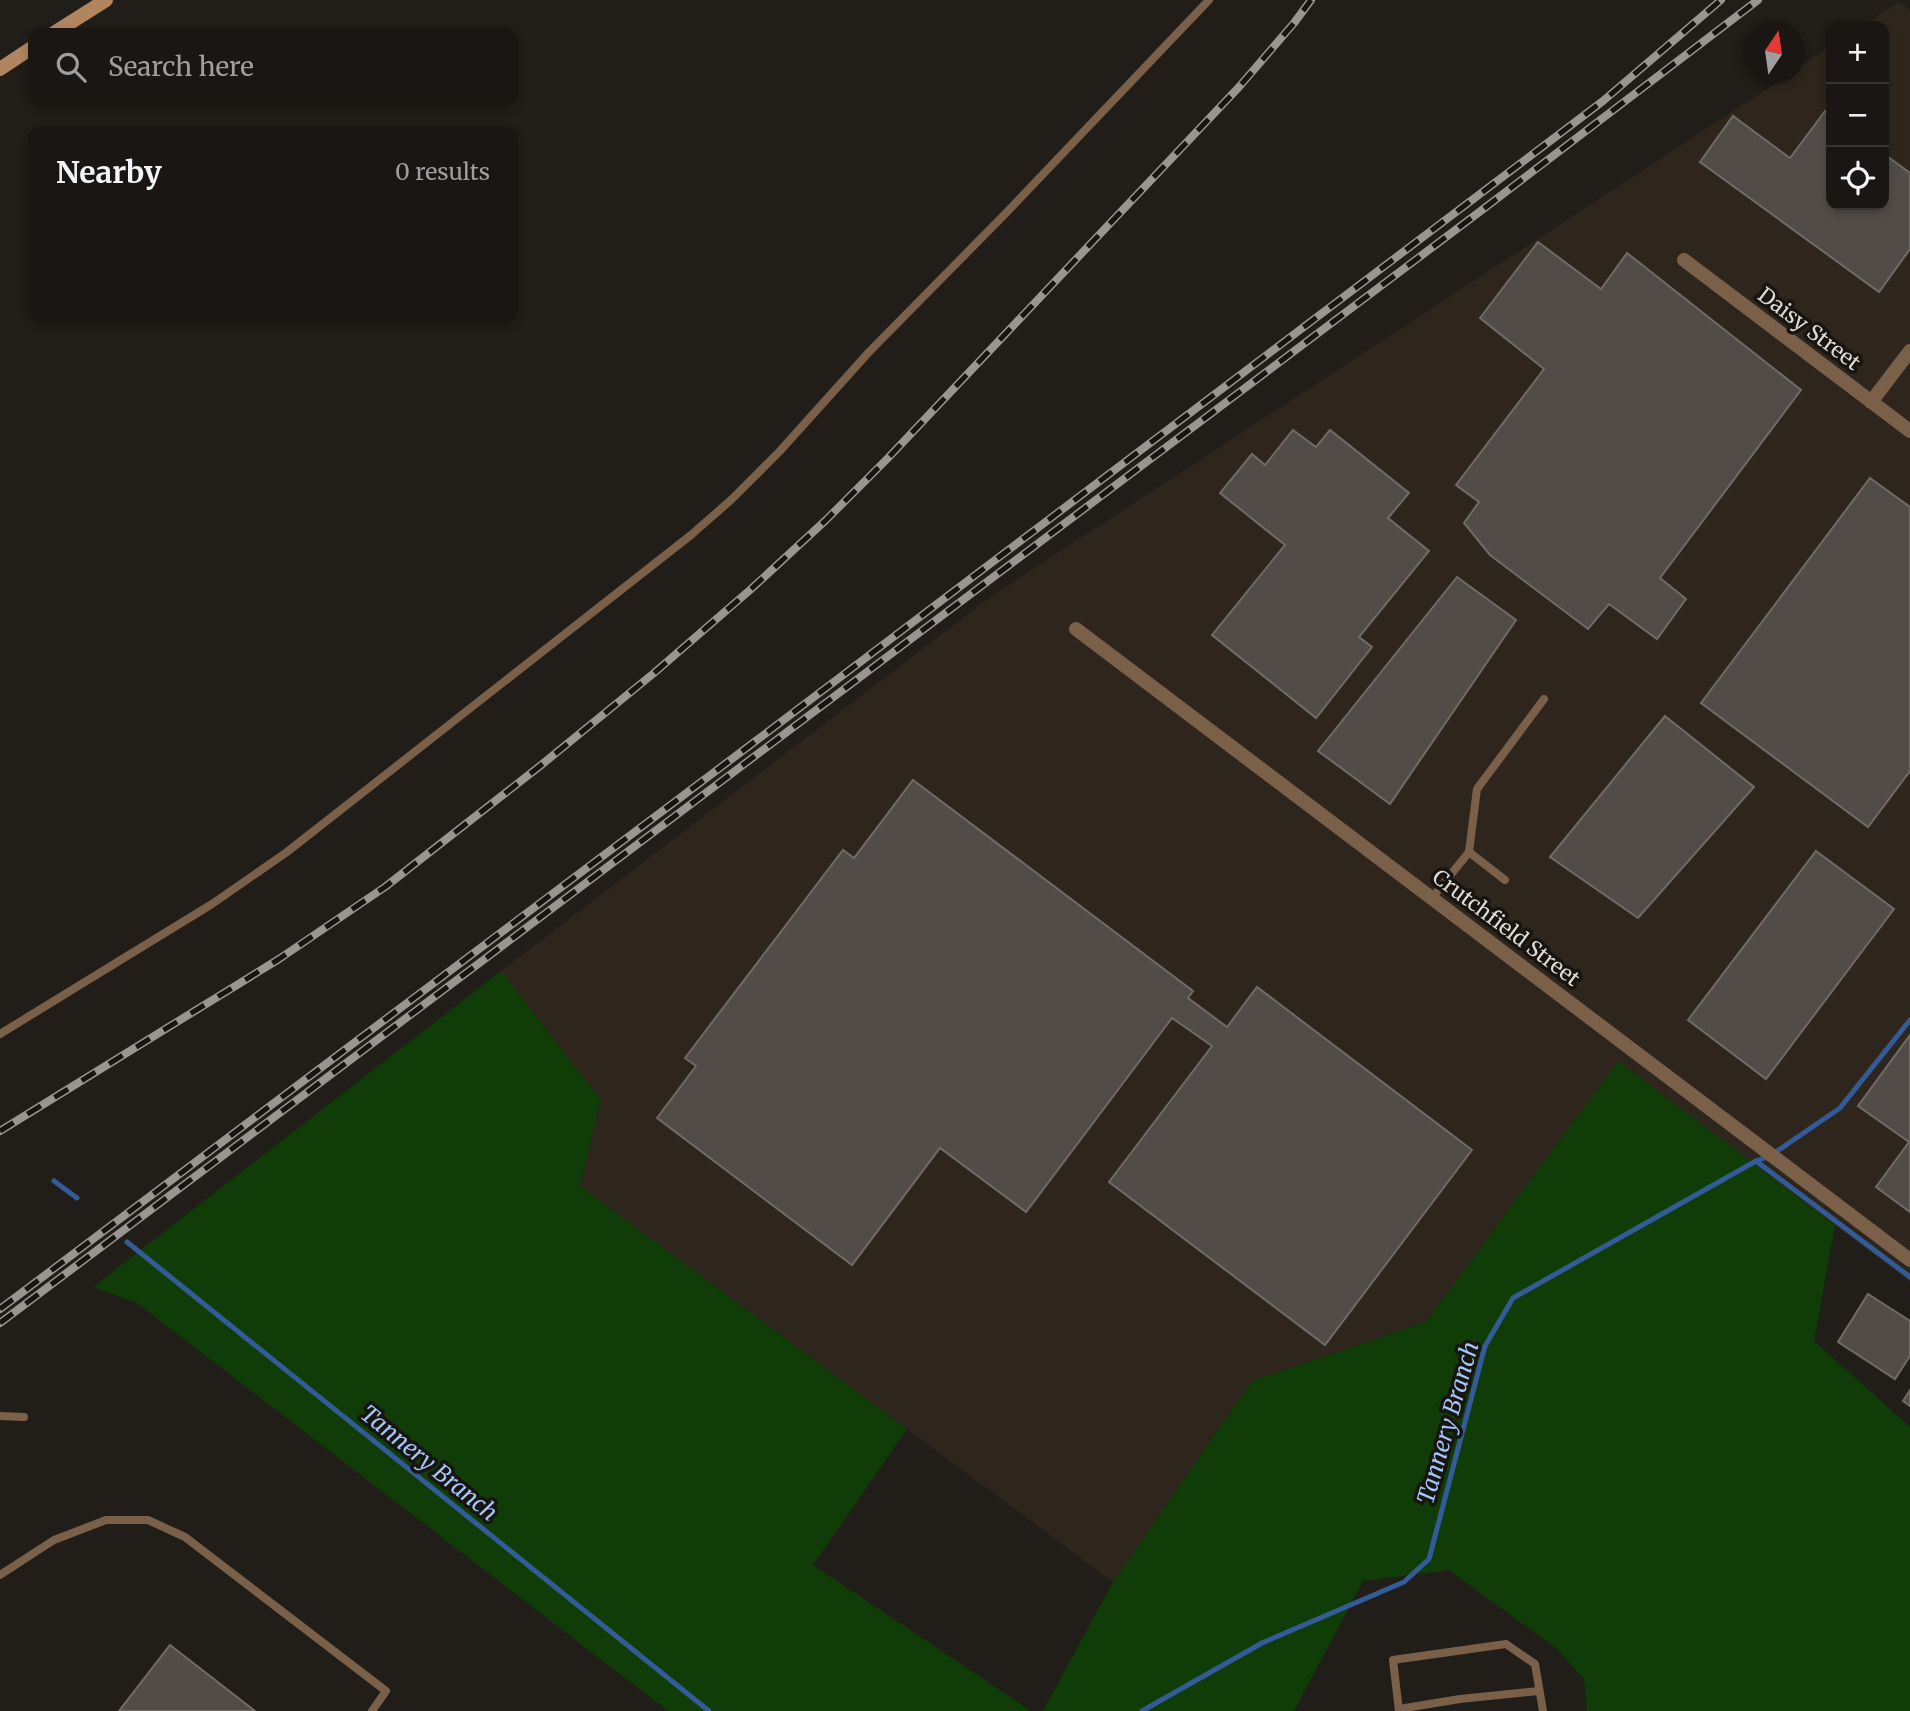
<!DOCTYPE html>
<html lang="en">
<head>
<meta charset="utf-8">
<style>
  body { margin:0; font-family:Merriweather,serif; background:#262321; color:#f1f3f6 }
  .controls { position:absolute; right:21px; top:21px; display:grid; overflow:hidden; border-radius:14px; box-shadow:0 4px 10px #0003 }
  .controls button { width:63px; height:63px; display:grid; place-items:center; padding:0; border:0; border-bottom:2px solid #373533; background:#191613; color:#f1f3f6; font:35px sans-serif }
  .compass { position:absolute; left:1742px; top:21px; width:63px; height:63px; border-radius:50%; background:#191613; box-shadow:0 4px 10px #0003; rotate:13deg }
  .list { margin:0; padding:0; list-style:none }
  h2 { display:flex; justify-content:space-between; align-items:center; height:91px; margin:0; padding:0 28px; font-size:30px }
  h2 small { font-size:23px; font-weight:400; color:#9f9fa0 }
  .icon { flex:none; width:38px; height:38px; fill:none; stroke:currentColor; stroke-width:2; stroke-linecap:round; stroke-linejoin:round }
  .map { position:relative; flex:none; width:1910px; height:1711px; overflow:hidden }
  .search { position:absolute; background:#191613; box-shadow:0 4px 10px #0003; left:28px; top:28px; width:490px; height:77px; display:flex; align-items:center; gap:18px; box-sizing:border-box; padding:0 24px; border-radius:14px; color:#9f9fa0; font-size:26px }
  .panel { position:absolute; background:#191613; box-shadow:0 4px 10px #0003; left:28px; top:126px; width:490px; height:196px; border-radius:14px }
  .map>svg:first-child { display:block }
  .built { fill:#2e261d }
  .green { fill:#103d07 }
  .lines { fill:none; stroke-linecap:round; stroke-linejoin:round }
  .stream { stroke:#335b99; stroke-width:5 }
  .building { fill:#514c48; stroke:#706b67; stroke-width:2 }
  .lane { stroke:#7b6049; stroke-width:8 }
  .street { stroke:#7b6049; stroke-width:14 }
  .secondary { stroke:#b0855f; stroke-width:14 }
  .rail-casing { stroke:#989592; stroke-width:8 }
  .rail { stroke:#181410; stroke-width:5; stroke-dasharray:16; stroke-linecap:butt }
  .labels { text-anchor:middle; stroke-width:7; stroke-linejoin:round; paint-order:stroke }
  .street-label { font-size:21px; fill:#dddad8; stroke:#181410 }
  .water-label { font-size:23px; font-style:italic; fill:#a2c5fa; stroke:#181410 }
</style>
</head>
<body>
<div class="map">
<svg width="1910" height="1711" viewBox="0 0 1910 1711">
  <rect width="100%" height="100%" fill="#211e19"/>
  <path class="built" d="M1899,2l11,8v1272l-292,-220 -192,260 -174,59 -139,201 -533,-396 21,-86 -100,-129 488,-373 801,-524h4l1,-4 36,-24v159h53v-179h-22z"/>
  <g class="green">
    <path d="M501,971l100,129 -21,86 327,243 -94,136 218,146h-363l-531,-408 -44,-16z"/>
    <path d="M1618,1061l217,164 -21,116 96,86v284h-323l-3,-32 -28,-31 -107,-78 -86,11 -69,130h-251l70,-129 139,-201 174,-59z"/>
  </g>
  <g class="lines">
    <g class="stream">
      <path d="M1756,1161l154,116"/>
      <path d="M54,1181l23,17"/>
      <path d="M127,1242l582,469"/>
      <path d="M1142,1711l120,-68 142,-61 25,-23 56,-213 28,-48 243,-137 14,-5 70,-48 70,-88"/>
    </g>
  </g>
  <g class="building">
    <path d="M1825,111l6,4v90h53v-51l26,19v76l-31,43 -179,-130 33,-46 57,42z"/>
    <path d="M1538,242l63,47 26,-36 174,137 -141,188 26,21 -29,40 -48,-35 -21,25 -98,-74 -26,-32 15,-21 -23,-17 88,-116 -64,-51z"/>
    <path d="M1293,430l23,17 14,-17 79,63 -21,25 41,33 -70,86 13,10 -56,71 -104,-83 73,-90 -65,-52 32,-39 13,11z"/>
    <path d="M1870,478l40,29v264l-42,56 -167,-124z"/>
    <path d="M1457,577l59,43 -126,184 -72,-53z"/>
    <path d="M1665,716l89,71 -116,131 -88,-61z"/>
    <path d="M913,780l280,211 -5,7 39,29 30,-40 215,163 -147,195 -216,-163 103,-136 -40,-28 -146,194 -86,-64 -88,117 -195,-147 39,-52 -11,-8 158,-208 11,8z"/>
    <path d="M1816,851l78,58 -128,170 -78,-59z"/>
    <path d="M1910,1035v177l-34,-25 33,-45 -51,-36z"/>
    <path d="M1868,1294l42,27v35l-15,23 -57,-37z"/>
    <path d="M1910,1390v16l-7,-5z"/>
    <path d="M170,1645l85,66h-136z"/>
  </g>
  <g class="lines">
    <g class="lane">
      <path d="M1469,852l8,-63 67,-90"/>
      <path d="M1432,898l37,-46 36,28"/>
      <path d="M0,1034l212,-130 75,-52 404,-317 41,-36 47,-47 90,-100 138,-140 202,-212"/>
      <path d="M0,1416l24,1"/>
      <path d="M0,1575l54,-35 52,-20h42l37,17 201,154 -14,20"/>
      <path d="M1399,1709l61,-10 79,-8"/>
      <path d="M1399,1711l-6,-51 113,-16 29,20 8,47"/>
    </g>
    <g class="street">
      <path d="M1684,260l226,171"/>
      <path d="M1871,402l39,-51"/>
      <path d="M1076,629l834,631"/>
    </g>
    <g class="secondary">
      <path d="M54,33l52,-33"/>
      <path d="M0,69l33,-22"/>
    </g>
    <defs>
      <g id="rail">
        <path d="M0,1131l279,-172 106,-72 155,-121 114,-93 96,-83 76,-70 62,-62 351,-371 55,-64 17,-23"/>
        <path d="M0,1309l749,-563 854,-645 118,-101"/>
        <path d="M0,1323l1478,-1110 280,-213"/>
      </g>
    </defs>
    <use href="#rail" class="rail-casing"/>
    <use href="#rail" class="rail"/>
  </g>
  <g class="labels">
    <g class="street-label">
      <text transform="translate(1809 329) rotate(37)" y="7">Daisy Street</text>
      <text transform="translate(1506 928) rotate(37)" y="7">Crutchfield Street</text>
    </g>
    <g class="water-label">
      <text transform="translate(1448 1423) rotate(-74)" y="8">Tannery Branch</text>
      <text transform="translate(429 1463) rotate(39)" y="8">Tannery Branch</text>
    </g>
  </g>
</svg>
<div class="controls">
<button>+</button>
<button>−</button>
<button><svg class="icon" aria-label="locate" viewBox="0 0 24 24"><circle cx="12" cy="12" r="6"/><path d="M12 2v4M12 18v4M2 12h4M18 12h4"/></svg></button>
</div>
<svg class="compass" viewBox="-18 -18 36 36"><path d="M0-13l5 13h-10z" fill="#e53935"/><path d="M0 13l5-13h-10z" fill="#9f9fa0"/></svg>
<div class="search"><svg class="icon" aria-label="search" viewBox="0 0 24 24"><circle cx="10" cy="10" r="6"/><path d="M15 15l6 6"/></svg>Search here</div>
<section class="panel">
<h2>Nearby<small>0 results</small></h2>
<ul class="list">
</ul>
</section>
</div>
</body>
</html>
